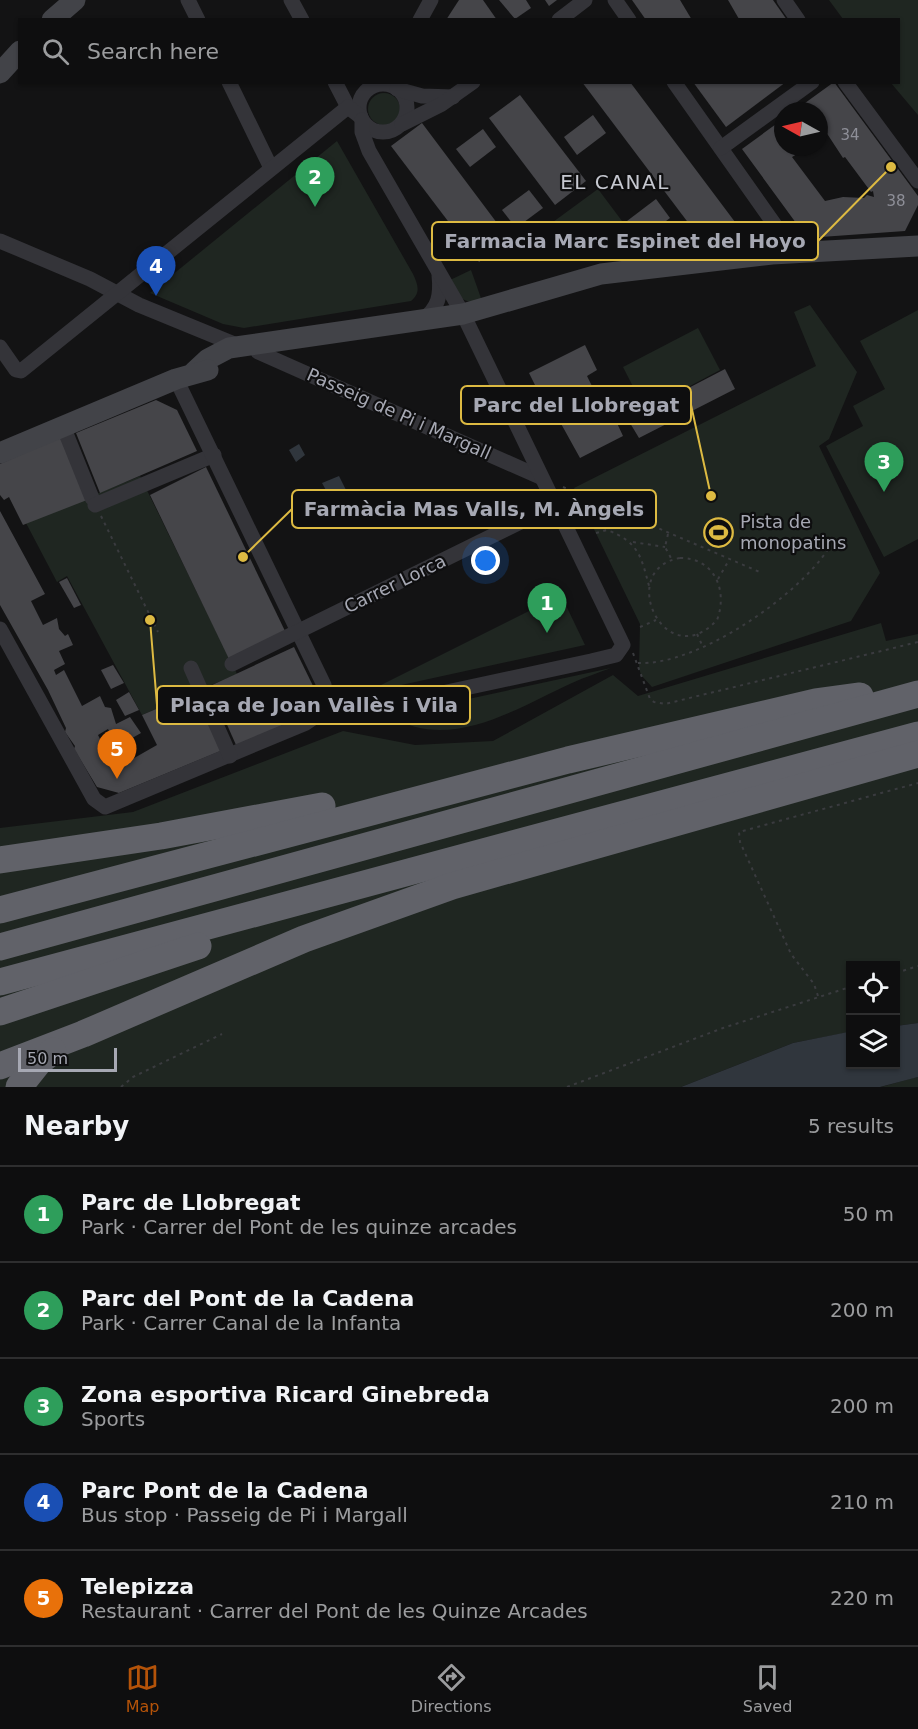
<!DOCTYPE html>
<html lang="en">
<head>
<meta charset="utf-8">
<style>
  body { margin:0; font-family:"DejaVu Sans",sans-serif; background:#1c1c1d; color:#f1f3f6 }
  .controls { position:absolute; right:18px; bottom:18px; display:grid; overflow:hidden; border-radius:0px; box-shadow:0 2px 4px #0004 }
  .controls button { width:54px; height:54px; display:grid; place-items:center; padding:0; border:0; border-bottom:2px solid #2e2e2f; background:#0e0e0f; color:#f1f3f6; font:30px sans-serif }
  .compass { position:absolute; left:774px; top:102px; width:54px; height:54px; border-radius:50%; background:#0e0e0f; box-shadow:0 2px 4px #0004; rotate:278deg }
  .scale { position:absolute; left:18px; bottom:15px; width:99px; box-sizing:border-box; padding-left:6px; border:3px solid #a6a8b3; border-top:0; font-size:16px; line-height:21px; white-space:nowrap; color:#a6a8b3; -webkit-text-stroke:4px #0e0e0f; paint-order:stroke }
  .you { position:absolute; left:486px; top:561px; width:21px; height:21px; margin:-15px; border:4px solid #fff; border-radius:50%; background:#1a73e8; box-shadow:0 0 0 9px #1a73e833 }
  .badge { display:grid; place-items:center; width:39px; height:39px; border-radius:50%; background:#b45309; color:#fff; font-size:20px; font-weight:700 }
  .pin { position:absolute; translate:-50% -50px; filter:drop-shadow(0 2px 3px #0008) }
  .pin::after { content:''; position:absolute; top:32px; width:21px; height:18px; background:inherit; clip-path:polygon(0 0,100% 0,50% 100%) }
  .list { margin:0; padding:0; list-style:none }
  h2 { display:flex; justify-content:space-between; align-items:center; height:78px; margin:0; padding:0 24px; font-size:26px }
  h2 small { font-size:20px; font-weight:400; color:#9b9c9e }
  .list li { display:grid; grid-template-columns:39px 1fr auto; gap:18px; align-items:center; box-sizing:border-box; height:96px; padding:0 24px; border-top:2px solid #2e2e2f }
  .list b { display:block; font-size:22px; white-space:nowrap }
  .list p { margin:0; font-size:20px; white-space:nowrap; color:#9b9c9e }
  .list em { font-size:20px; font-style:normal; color:#9b9c9e }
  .icon { flex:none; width:33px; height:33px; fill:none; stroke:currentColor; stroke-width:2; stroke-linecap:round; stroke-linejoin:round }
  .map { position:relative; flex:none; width:918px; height:1087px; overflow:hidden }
  .search { position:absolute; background:#0e0e0f; box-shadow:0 2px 4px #0004; left:18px; right:18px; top:18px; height:66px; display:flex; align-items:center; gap:15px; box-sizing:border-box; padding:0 21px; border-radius:0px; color:#9b9c9e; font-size:22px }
  .sheet { height:558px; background:#0e0e0f }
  nav { display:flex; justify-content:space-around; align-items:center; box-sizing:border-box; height:84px; border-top:2px solid #2e2e2f; background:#0e0e0f; font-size:16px; color:#9b9c9e }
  nav a { display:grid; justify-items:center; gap:3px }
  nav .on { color:#b45309 }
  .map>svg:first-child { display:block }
  .green { fill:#1f2621 }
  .water { fill:#30363d }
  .building { fill:#454549; fill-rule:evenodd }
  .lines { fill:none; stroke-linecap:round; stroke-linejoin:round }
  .path { stroke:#3a3b3f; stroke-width:2; stroke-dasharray:3 4.5; stroke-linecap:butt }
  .street { stroke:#343439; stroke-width:15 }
  .secondary { stroke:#424348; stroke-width:21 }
  .highway { stroke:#616269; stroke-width:27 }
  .labels { text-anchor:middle; stroke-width:4.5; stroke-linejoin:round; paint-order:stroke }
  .number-label { font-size:15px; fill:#8e8f98 }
  .street-label { font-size:18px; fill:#a6a8b3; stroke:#0e0e0f }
  .poi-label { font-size:18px; fill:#a6a8b3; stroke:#0e0e0f; text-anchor:start }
  .neighbourhood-label { font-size:20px; letter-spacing:1.5px; fill:#c6c8d0; stroke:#0e0e0f }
  .leader { fill:none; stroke:#ddba42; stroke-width:2 }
  .callout-dot { fill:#ddba42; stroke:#0e0e0f; stroke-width:2 }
  .callout { fill:#0e0e0f; stroke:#ddba42; stroke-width:2 }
  .callout-label { font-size:20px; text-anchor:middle; font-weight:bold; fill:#a6a8b3 }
</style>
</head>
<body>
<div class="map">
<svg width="918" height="1087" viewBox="0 0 918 1087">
  <rect width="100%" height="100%" fill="#131314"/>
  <g class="green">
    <path d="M829,0h89v115l-27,-32 7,-1v-62l-55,-1z"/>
    <circle cx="384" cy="109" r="16"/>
    <path d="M337,141l76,133c5,11 8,19 -2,27l-167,27 -21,-4 -73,-31z"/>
    <path d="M598,189l24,32 -44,33 -25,-32z"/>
    <path d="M471,270l11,31c-19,4 -24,-5 -34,-20z"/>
    <path d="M810,305l47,67 -28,67 -10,7 61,127 -29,48 -199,66 -11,-12 -2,-7 1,-44 -66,-136 242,-122 -22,-54z"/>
    <path d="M918,310v229l-34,18 -58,-111 37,-20 -10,-20 32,-17 -25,-48z"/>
    <path d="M698,328l22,42 -75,40 -22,-43z"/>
    <path d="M140,476l97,198 -95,41 -75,-139 -10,6 -31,-59z"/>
    <path d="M561,595l24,50 -202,44 -2,-4z"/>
    <path d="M881,623l5,18 32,-7v389l-22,3v-60h-46v66l-57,11 -112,44h-681v-259l133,-16 210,-81 72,14 78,-4 120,-66 25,21z"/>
    <path d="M611,668c-13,5 -26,9 -39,15 -55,25 -122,70 -182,33z"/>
    <path d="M918,1077v10h-37l32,-9z"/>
  </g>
  <g class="water">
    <path d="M299,444l6,11 -9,7 -7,-12z"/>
    <path d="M339,476l14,28 -16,6 -15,-27z"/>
    <path d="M918,1023v54l-38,10h-199l112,-44 55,-11 2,32h46v-38z"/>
  </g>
  <g class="building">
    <path d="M459,0h24l14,20h-51z"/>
    <path d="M499,0h27l5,8 -16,11z"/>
    <path d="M545,0h12l-8,6z"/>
    <path d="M632,0h48l12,20h-46z"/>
    <path d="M728,0h45l14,20 -48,-1z"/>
    <path d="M582,82h48l108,144 -30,23z"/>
    <path d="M693,82h93l-60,45z"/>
    <path d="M834,82l84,114v9l-13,26 -98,7 -65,-89 41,-30v28h26l-17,10 33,44 18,-4 21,1 3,-3 7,2 -1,-6 -2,1 -26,-35 -2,1 -17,-26 -7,6v-27h-25z"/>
    <path d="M520,95l66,86 -31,24 -66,-87z"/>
    <path d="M593,115l13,18 -29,22 -13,-18z"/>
    <path d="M422,123l87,116 -30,23 -88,-116z"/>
    <path d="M483,129l13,18 -26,20 -14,-18z"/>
    <path d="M529,190l14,18 -27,20 -14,-18z"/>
    <path d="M656,199l14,19 -29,22 -14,-19z"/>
    <path d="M585,345l12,25 -10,6 5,10 9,3 22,47 -43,22 -26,-47 3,-7 14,-7 -7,-12 -23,12 -12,-24z"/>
    <path d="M725,369l10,20 -96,49 -9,-15 47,-24 -2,-4z"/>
    <path d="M156,400l21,10 20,41 -97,42 -24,-60z"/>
    <path d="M61,437l26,63 -64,25 -14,-28 -5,3 -4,-5v-31z"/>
    <path d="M206,467l79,164 -56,28 -79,-164z"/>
    <path d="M0,511l45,83 -14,7 12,24 14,-7 2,11 6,7 3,-2 5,11 -14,6 6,13 -11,6 2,5 8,-5 18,36 18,-10 5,11 6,1 5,16 14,-7 11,16 -21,12 9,16 28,-16 -15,-30 54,-23 27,58 -104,43 -22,-6 -23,-38 1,-3 -10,-14 1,-4 -18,-38 -48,-85zM108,729l3,6 -11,4 -2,-4zM114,742l3,5 -10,5 -3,-5z"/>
    <path d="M67,578l14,27 -7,3 -15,-26z"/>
    <path d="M294,647l22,45 -7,23 -73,30 -26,-59z"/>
    <path d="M113,665l11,18 -13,6 -10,-19z"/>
    <path d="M129,692l10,18 -14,6 -9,-16z"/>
  </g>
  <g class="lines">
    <g class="path">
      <path d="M563,487l199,86"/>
      <path d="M101,516l57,116"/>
      <path d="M596,533l11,-3c31,12 34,25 42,56"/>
      <path d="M668,534l-3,13 7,13"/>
      <path d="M633,542l32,5"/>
      <path d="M680,558c35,0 48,33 37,62 -52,56 -102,-51 -37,-62z"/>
      <path d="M718,579l11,-19"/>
      <path d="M640,627l16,-7"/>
      <path d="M697,634l6,13"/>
      <path d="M633,653l17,46 4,3 11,2 253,-62"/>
      <path d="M638,663c59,3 159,-66 191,-115"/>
      <path d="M896,973l22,-7"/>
      <path d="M818,996l-4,-12 -23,-30 -51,-112 -1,-10 179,-49"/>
      <path d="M121,1087l12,-10 89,-43"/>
      <path d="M567,1087l156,-59 127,-41"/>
    </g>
    <g class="street">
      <path d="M188,0l10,20"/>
      <path d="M291,0l11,20"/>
      <path d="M615,0l14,20"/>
      <path d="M784,0l14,20"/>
      <path d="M420,20l11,-20"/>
      <path d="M559,20l26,-20"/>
      <path d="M229,82l42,86"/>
      <path d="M335,82l13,25"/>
      <path d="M674,82l120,170"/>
      <path d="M845,82l73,99"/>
      <circle cx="383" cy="108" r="24"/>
      <path d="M397,89l25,7 31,1"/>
      <path d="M402,124l40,-20 31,-22"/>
      <path d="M721,148l91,-66"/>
      <path d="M0,241l90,38 49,26 100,41"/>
      <path d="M422,320c17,-12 19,-25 17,-45"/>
      <path d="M0,347l16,23 5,1 327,-264 13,10"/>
      <path d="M258,352l282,125"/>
      <path d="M63,426l29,72"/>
      <path d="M95,505l119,-50"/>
      <path d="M0,629l94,170 11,8 201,-84c14,-9 23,-22 18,-38l-148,-306"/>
      <path d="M232,664l323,-159"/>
      <path d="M191,668l39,88"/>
      <path d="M326,698l24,10 18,1 223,-48 25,-6 7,-10 -160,-331 -94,-163 -7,-19v-12"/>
    </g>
    <g class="secondary">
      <path d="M52,20l23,-20"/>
      <path d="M0,73l20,-22"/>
      <path d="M194,372l14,-13 21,-11 234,-34 138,-40 171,-20 146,-8"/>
      <path d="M0,453l176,-74 32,-9"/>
    </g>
    <g class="highway">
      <path d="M0,860l161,-24 161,-30"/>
      <path d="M0,910l568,-150 248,-58 44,-6"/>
      <path d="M0,947l918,-253"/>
      <path d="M0,982l918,-247"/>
      <path d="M0,1012l198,-66"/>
      <path d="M0,1066l83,-32 221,-95 148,-53 466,-132"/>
      <path d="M19,1087l19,-24 15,-12"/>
    </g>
  </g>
  <defs>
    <symbol id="stadium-ring" viewBox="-11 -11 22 22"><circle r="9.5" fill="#0e0e0f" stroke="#ddba42" stroke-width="1.5"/><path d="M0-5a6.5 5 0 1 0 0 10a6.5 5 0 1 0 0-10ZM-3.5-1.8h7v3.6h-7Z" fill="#ddba42"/></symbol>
  </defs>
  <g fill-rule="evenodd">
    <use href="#stadium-ring" x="702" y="516" width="33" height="33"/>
  </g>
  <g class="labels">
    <g class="number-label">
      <text x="850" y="140">34</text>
      <text x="896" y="206">38</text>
    </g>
    <g class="street-label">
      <text transform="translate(399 414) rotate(24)" y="6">Passeig de Pi i Margall</text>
      <text transform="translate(395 584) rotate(-26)" y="6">Carrer Lorca</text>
    </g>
    <g class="poi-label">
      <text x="740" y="528">Pista de<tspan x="740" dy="21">monopatins</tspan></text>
    </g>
    <g class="neighbourhood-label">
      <text x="615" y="189">EL CANAL</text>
    </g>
  </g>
  <path class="leader" d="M891 167L818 241M711 496L691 405M243 557L292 509M150 620L157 705"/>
  <g class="callout-dot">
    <circle cx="891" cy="167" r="6"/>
    <circle cx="711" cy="496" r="6"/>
    <circle cx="243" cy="557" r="6"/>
    <circle cx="150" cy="620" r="6"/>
  </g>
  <g class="callout">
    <rect x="432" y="222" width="386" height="38" rx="6"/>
    <rect x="461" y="386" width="230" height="38" rx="6"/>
    <rect x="292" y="490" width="364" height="38" rx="6"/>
    <rect x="157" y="686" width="313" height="38" rx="6"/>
  </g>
  <g class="callout-label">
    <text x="625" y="248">Farmacia Marc Espinet del Hoyo</text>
    <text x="576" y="412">Parc del Llobregat</text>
    <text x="474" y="516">Farmàcia Mas Valls, M. Àngels</text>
    <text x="314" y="712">Plaça de Joan Vallès i Vila</text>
  </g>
</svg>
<div class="controls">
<button><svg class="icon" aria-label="locate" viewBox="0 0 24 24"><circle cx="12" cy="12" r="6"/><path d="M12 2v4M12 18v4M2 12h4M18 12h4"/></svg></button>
<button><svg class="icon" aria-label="layers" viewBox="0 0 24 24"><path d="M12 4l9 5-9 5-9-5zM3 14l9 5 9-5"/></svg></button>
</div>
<svg class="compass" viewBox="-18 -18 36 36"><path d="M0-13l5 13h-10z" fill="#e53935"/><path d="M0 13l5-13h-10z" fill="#9b9c9e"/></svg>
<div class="scale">50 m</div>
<div class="you"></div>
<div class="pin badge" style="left:547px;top:633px;background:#2e9e5b">1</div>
<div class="pin badge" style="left:315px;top:207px;background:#2e9e5b">2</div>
<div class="pin badge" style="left:884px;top:492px;background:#2e9e5b">3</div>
<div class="pin badge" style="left:156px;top:296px;background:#1a4fb4">4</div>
<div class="pin badge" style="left:117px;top:779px;background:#e8710a">5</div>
<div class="search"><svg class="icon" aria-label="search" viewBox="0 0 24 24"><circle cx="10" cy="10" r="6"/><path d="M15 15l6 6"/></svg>Search here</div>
</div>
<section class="sheet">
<h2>Nearby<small>5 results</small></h2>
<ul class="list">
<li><span class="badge" style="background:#2e9e5b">1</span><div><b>Parc de Llobregat</b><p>Park · Carrer del Pont de les quinze arcades</p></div><em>50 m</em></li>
<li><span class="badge" style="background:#2e9e5b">2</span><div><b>Parc del Pont de la Cadena</b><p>Park · Carrer Canal de la Infanta</p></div><em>200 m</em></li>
<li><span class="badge" style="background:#2e9e5b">3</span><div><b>Zona esportiva Ricard Ginebreda</b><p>Sports</p></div><em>200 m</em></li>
<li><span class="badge" style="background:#1a4fb4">4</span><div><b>Parc Pont de la Cadena</b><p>Bus stop · Passeig de Pi i Margall</p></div><em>210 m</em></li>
<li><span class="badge" style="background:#e8710a">5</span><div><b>Telepizza</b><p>Restaurant · Carrer del Pont de les Quinze Arcades</p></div><em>220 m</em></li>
</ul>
</section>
<nav>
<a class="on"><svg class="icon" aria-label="map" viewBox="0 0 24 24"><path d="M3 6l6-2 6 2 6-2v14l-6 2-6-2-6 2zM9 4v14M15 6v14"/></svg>Map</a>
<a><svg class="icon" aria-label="directions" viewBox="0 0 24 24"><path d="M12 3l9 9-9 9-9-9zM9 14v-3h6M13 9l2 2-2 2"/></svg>Directions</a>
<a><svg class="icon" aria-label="saved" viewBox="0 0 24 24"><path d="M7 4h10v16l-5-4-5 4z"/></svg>Saved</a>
</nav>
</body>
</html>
